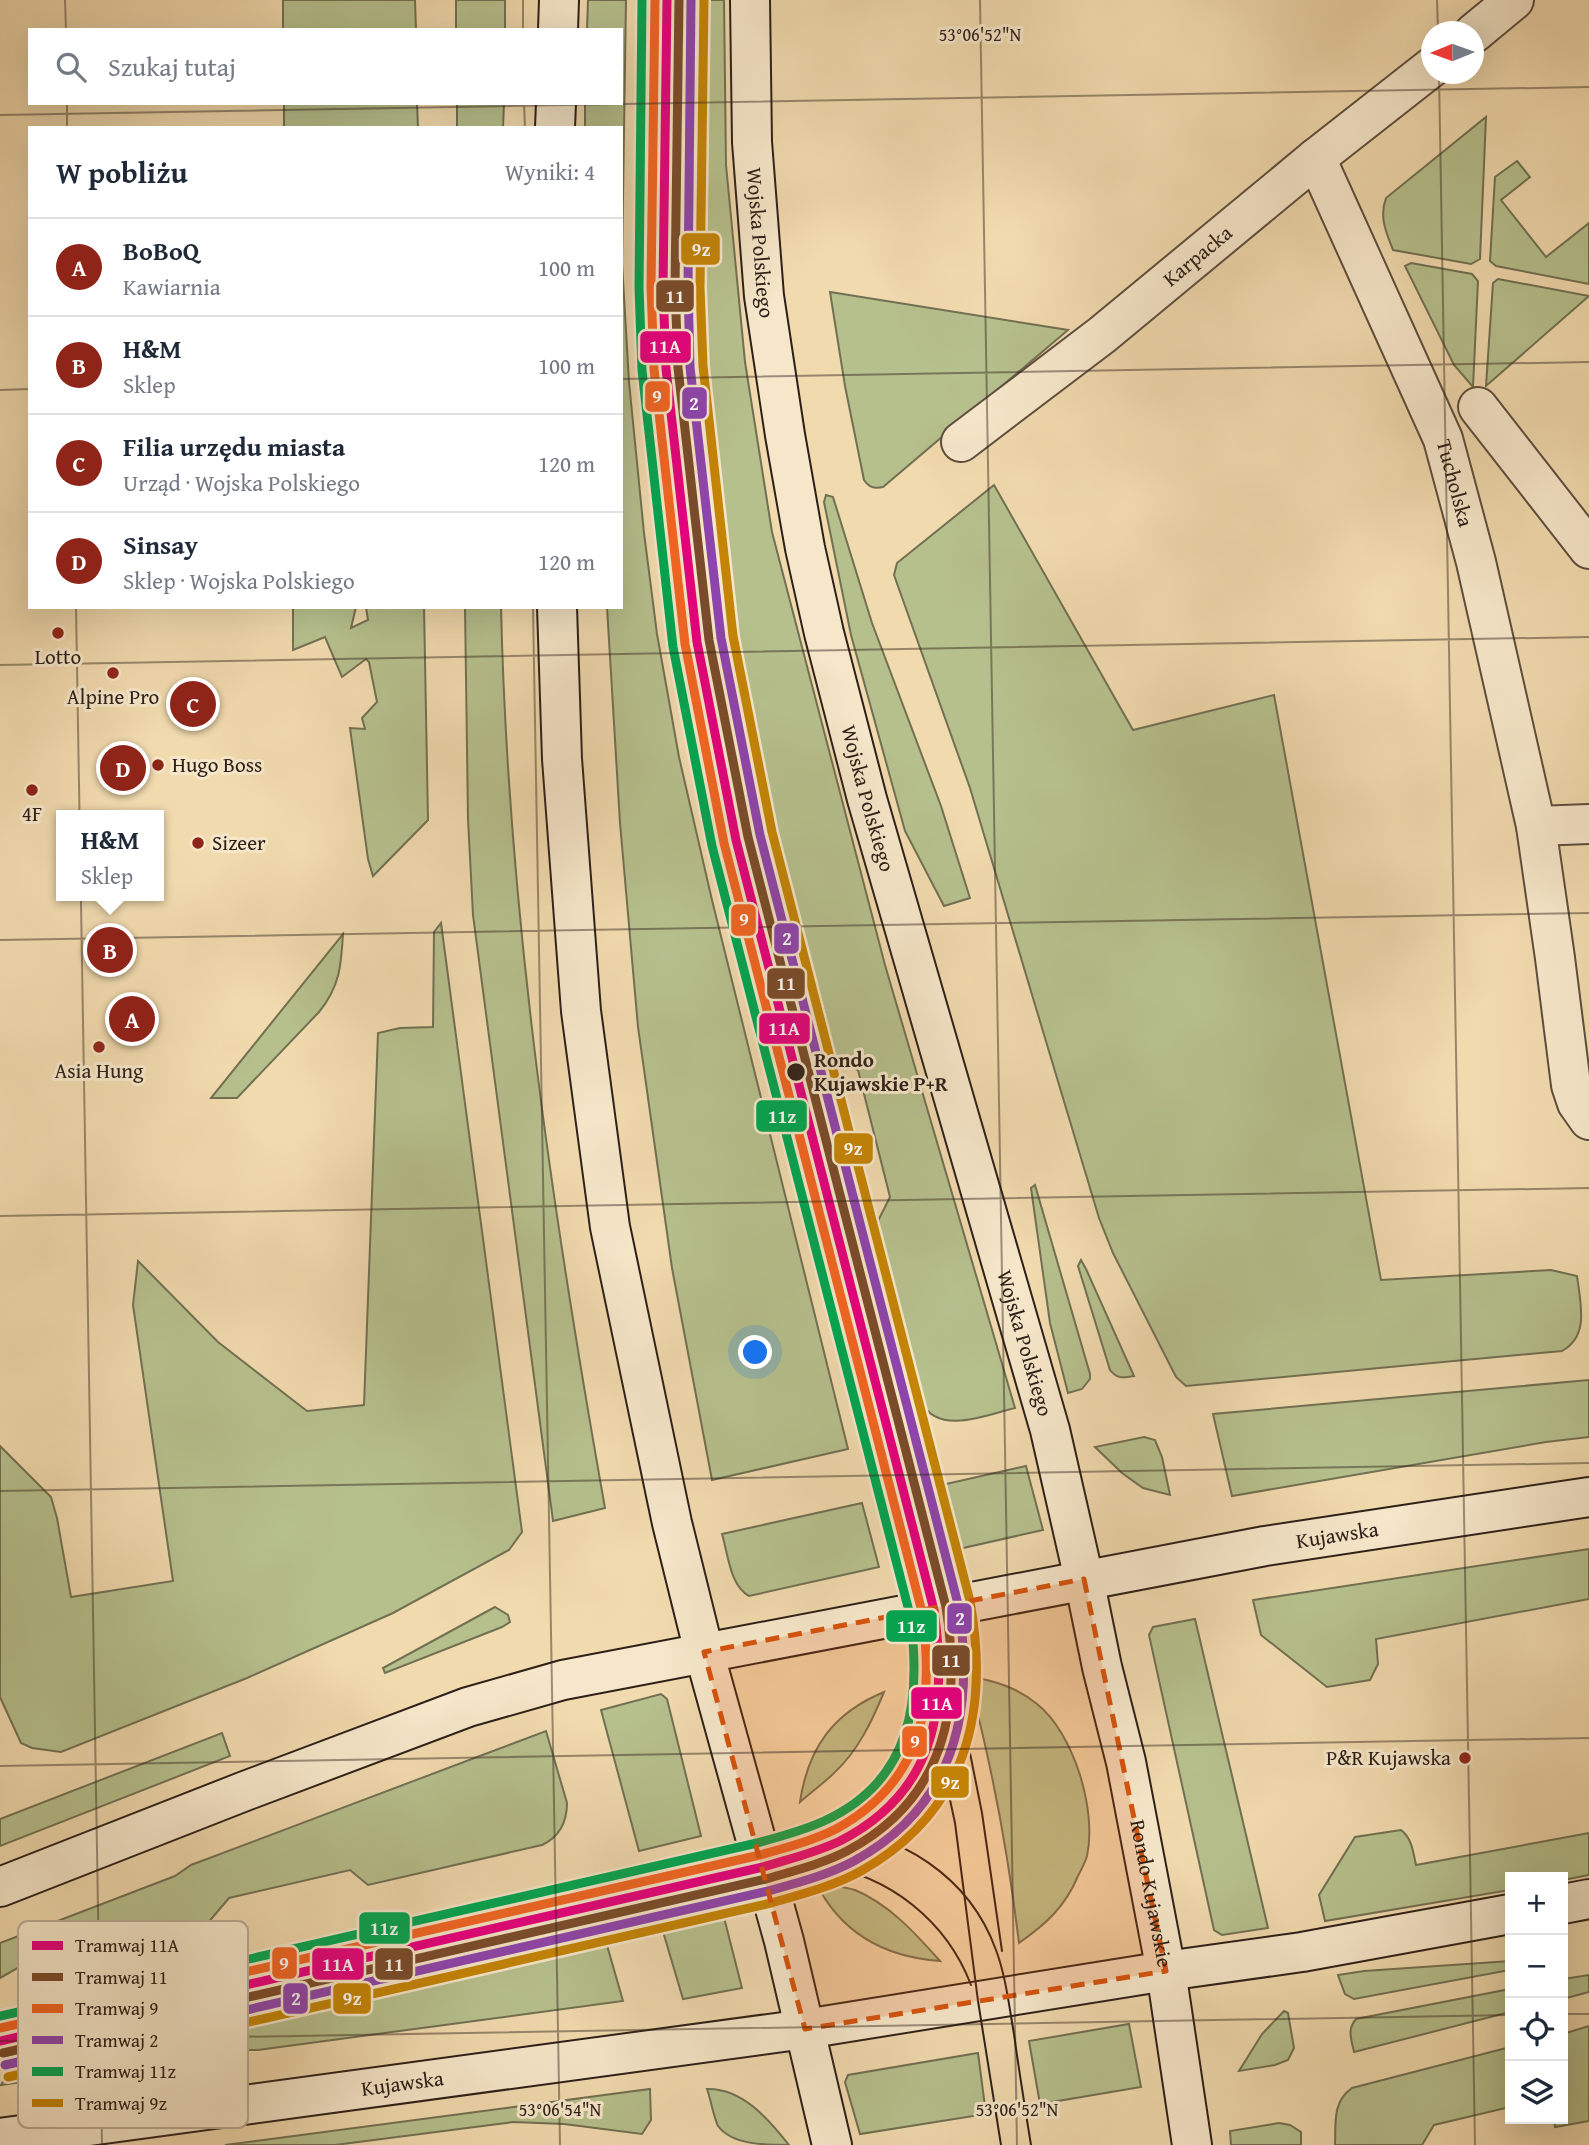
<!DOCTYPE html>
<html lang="pl">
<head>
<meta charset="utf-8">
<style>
  body { margin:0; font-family:"Gentium Book Plus",serif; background:#f6f6f7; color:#1f2937 }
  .controls { position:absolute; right:21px; bottom:21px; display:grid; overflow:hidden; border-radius:0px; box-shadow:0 7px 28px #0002 }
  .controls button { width:63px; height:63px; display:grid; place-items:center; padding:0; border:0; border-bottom:2px solid #e0e1e3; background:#fff; color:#1f2937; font:35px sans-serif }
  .compass { position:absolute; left:1421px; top:21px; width:63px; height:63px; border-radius:50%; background:#fff; box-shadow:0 7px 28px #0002; rotate:269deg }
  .you { position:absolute; left:756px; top:1353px; width:24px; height:24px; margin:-18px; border:5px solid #fff; border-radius:50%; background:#1a73e8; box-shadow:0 0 0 10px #1a73e833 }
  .badge { display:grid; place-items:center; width:46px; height:46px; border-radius:50%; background:#8f2418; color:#fff; font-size:23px; font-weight:700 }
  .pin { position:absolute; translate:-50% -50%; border:4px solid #fff; box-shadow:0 2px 7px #0006 }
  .popup { position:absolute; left:56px; top:810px; width:108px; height:91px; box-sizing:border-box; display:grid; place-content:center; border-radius:0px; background:#fff; filter:drop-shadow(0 2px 5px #0005); font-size:23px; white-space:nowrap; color:#747a83 }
  .popup b { font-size:26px; color:#1f2937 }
  .popup::after { content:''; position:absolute; left:50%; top:100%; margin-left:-14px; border:14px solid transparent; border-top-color:#fff }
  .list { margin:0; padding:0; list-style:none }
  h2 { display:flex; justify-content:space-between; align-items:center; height:91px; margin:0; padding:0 28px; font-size:30px }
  h2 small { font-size:23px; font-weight:400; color:#747a83 }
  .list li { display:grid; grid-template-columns:46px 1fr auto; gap:21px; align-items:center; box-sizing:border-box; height:98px; padding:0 28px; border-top:2px solid #e0e1e3 }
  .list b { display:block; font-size:26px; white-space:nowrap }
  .list p { margin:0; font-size:23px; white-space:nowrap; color:#747a83 }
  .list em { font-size:23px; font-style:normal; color:#747a83 }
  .icon { flex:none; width:38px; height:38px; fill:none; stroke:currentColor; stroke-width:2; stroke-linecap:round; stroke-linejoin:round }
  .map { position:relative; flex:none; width:1589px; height:2145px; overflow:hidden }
  .search { position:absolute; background:#fff; box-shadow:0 7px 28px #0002; left:28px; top:28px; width:595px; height:77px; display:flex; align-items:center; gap:18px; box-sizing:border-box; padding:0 24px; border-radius:0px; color:#747a83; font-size:26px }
  .panel { position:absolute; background:#fff; box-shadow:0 7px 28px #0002; left:28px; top:126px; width:595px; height:483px; border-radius:0px }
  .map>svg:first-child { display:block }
  .green { fill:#b6c08d; stroke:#727053; stroke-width:2 }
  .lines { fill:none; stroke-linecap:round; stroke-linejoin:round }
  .street-casing { stroke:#5e4e3e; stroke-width:42 }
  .secondary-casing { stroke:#2d2019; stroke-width:42 }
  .street { stroke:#f6e7ca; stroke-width:38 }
  .secondary { stroke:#f6e7ca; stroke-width:38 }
  .tram { stroke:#2d2019; stroke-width:2 }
  .tram-1-casing { stroke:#f6e7ca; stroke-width:14 }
  .tram-2-casing { stroke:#f6e7ca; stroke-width:14 }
  .tram-3-casing { stroke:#f6e7ca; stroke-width:14 }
  .tram-4-casing { stroke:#f6e7ca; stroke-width:14 }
  .tram-5-casing { stroke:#f6e7ca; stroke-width:14 }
  .tram-6-casing { stroke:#f6e7ca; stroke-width:14 }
  .tram-1 { stroke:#e5007d; stroke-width:9 }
  .tram-2 { stroke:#7a4b2a; stroke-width:9 }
  .tram-3 { stroke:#f26522; stroke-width:9 }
  .tram-4 { stroke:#8e44ad; stroke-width:9 }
  .tram-5 { stroke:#00a651; stroke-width:9 }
  .tram-6 { stroke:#c48406; stroke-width:9 }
  .marked { fill:#d5530d; fill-opacity:0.2; stroke:#d5530d; stroke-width:5; stroke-dasharray:14 9; stroke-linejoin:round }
  .ticks { fill:none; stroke:#2d2019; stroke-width:2; stroke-opacity:0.45 }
  .poi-dot { fill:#8f2418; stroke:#f6e7ca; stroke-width:2.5 }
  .stop-dot { fill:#2d2019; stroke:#f6e7ca; stroke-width:2.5 }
  .labels { text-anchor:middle; stroke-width:6; stroke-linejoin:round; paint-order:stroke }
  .street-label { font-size:21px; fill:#2d2019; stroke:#f6e7ca }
  .poi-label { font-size:21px; fill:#2d2019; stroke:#f6e7ca }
  .stop-label { font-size:21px; font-weight:bold; fill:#2d2019; stroke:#f6e7ca; text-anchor:start }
  .key { fill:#f6e7ca; stroke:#baab95; stroke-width:2 }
  .key-label { font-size:19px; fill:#2d2019 }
  .ticks-label { font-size:18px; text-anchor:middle; fill:#2d2019; stroke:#f6e7ca; stroke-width:6; stroke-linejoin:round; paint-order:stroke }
  .line-badge { stroke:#f6e7ca; stroke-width:2.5 }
  .badge-label { font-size:19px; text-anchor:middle; font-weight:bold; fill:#fff }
</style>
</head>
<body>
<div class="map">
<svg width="1589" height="2145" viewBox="0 0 1589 2145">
  <rect width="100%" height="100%" fill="#f1daae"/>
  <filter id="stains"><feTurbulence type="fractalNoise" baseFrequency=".00286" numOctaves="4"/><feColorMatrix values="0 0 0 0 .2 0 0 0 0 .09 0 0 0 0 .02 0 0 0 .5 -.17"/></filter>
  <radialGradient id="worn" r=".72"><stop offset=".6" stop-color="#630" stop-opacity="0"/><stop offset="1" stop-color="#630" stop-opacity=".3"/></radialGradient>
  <g class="green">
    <path d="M283,0h132l1,30h-133z"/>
    <rect x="456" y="0" width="49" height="30"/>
    <path d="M588,0h38l-4,263 7,119 15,151 13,101 22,123 33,143 136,549 -136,31 -40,-212 -34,-241 -18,-204 -13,-216h14v-479h-36v-25h36v-73h-34z"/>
    <path d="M681,0h43l2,165 19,197 27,170 113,433 130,443c-26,6 -76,28 -93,-5 -4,-7 -5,-15 -7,-21l-37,-161 12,-24 -32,-127 -21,-8 -20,-79 -32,8 -61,-285 -24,-165 -12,-108 -10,-158z"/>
    <path d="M284,103h133l1,25h-134z"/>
    <path d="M457,103h47l-1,25h-46z"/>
    <path d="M1486,117l-6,142 -9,5 -78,-14c-7,-18 -14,-33 -7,-52z"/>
    <path d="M1517,161l13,16 -29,23 45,57 43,-34v61l-93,-18 -6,-5 5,-84z"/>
    <path d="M1411,263l61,11 6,7 -5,106 -19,-22 -49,-99z"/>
    <path d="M1498,279l91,17 -103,90 7,-103z"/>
    <path d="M830,292l238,38 -185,157c-10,2 -14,0 -19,-7l-19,-94z"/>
    <path d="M994,485l139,245 141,-35 107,585 170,-10 26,6c4,30 12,60 -15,75l-376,35 -10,-9 -63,-124 -14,-35 -129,-430 -76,-213 3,-12z"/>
    <path d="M826,495l7,2 39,126 69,183 29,92 -26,8 -39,-75 -54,-196 -27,-133z"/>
    <path d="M293,607h63l-5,21 17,-8 -2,-13h58l4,213 -55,56 -5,-17 -18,-131 15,1 -3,-11 15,-16 -8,-40 -3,-3 -24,18 -17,-40 -32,13z"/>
    <path d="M465,607h36c7,304 51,603 104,901l-52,13 -80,-606 -5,-96z"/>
    <path d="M441,923l81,609 -13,18 -116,63 -146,65 -186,74 -29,-4 -11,-5 -21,-46v-251l51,51 6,21 14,79 102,-16 -40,-276 5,-44 80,81 89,69 57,-6 14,-372 22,-5 33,-1 1,-95z"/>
    <path d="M343,934c-2,32 -3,52 -24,78l-82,86h-26z"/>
    <path d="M1035,1185l55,189v5l-8,10 -14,4 -18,-70 -19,-135z"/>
    <path d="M1081,1260l5,9 48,107c-11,2 -17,3 -24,-6l-32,-104z"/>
    <path d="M1589,1380v57l-43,5 -314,54 -19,-82z"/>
    <path d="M1144,1437l11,3 7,17 8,38 -27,-7 -21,-15 -27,-26z"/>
    <path d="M1026,1466l17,64 -111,25 -17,-64z"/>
    <path d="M862,1503l17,64 -130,29c-19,-10 -21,-42 -27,-62z"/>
    <path d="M1589,1549v50l-213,40 2,25 -8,16 -43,7 -66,-52 -8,-35z"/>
    <path d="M495,1607l13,8 2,7 -8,5 -117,46 -2,-5z"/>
    <path d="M1195,1619l73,309 -46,7 -8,-5 -65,-295 4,-8z"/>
    <path d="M968,1676c27,5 48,11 69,28 37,29 60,107 50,152 -2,7 -6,14 -9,20 -13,31 -32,48 -59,67 -11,-91 -27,-178 -51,-267z"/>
    <path d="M884,1692c-12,29 -26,59 -50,81 -10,10 -23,19 -34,29 8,-54 33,-89 84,-110z"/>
    <path d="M661,1694l6,5 34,137 -62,15 -38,-141z"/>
    <path d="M546,1731l21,72c0,19 -8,34 -25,42l-174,40 -18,-15 -121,28 -22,26 -75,18 6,23 -95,18 -6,-26 -37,21v-35l175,-67 16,-11z"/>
    <path d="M222,1733l8,23 -230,90v-27z"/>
    <path d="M1401,1830c11,8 12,22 15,35l173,-32v42l-26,5v-3h-53v13l-185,31 -6,-26 36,-58z"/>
    <path d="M816,1883c13,2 27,3 39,7 34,14 61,44 85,71 -55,-4 -99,-28 -124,-78z"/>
    <path d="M718,1894l24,94 -59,11 -27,-91z"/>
    <path d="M600,1921l23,80 -365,49h-31l-226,35 16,-26 28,-13z"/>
    <path d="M1510,1961v9l-156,29 -9,-5 -7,-19 26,-4z"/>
    <path d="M1589,1975v17l-26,7v-20z"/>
    <path d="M1510,1989v23l-156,40c-3,-14 -7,-22 2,-33z"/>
    <path d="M1284,2011l4,2 6,35 -6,12 -13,5 -36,6 23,-37z"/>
    <path d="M1129,2024l12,63 -101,17 -11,-63z"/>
    <path d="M1589,2026v95l-34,6 -1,-8h9v-85z"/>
    <path d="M1510,2047v60l-76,18 -12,20h-87c1,-22 -3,-43 17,-57z"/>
    <path d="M978,2053l8,61 -126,20 -15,-52 3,-7z"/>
    <path d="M650,2089l1,31 -9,14 -78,-10 -51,-2 -178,23h-110z"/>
    <path d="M707,2089c36,-1 62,31 82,56 -24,0 -57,0 -71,-19 -5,-11 -7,-26 -11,-37z"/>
    <path d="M1279,2123l11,2 11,7v13h-70l-1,-14z"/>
  </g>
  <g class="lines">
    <defs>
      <g id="street">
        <path d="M1474,33l40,-33"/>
        <path id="s1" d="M1316,158l127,281 33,123 60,264 19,132 16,127 6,18 12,17"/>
        <path d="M1478,407l111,142"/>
        <path id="s2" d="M961,442l141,-107 214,-177 116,-91"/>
        <path d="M1536,826l53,-2"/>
      </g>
      <g id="secondary">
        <path id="s3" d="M750,0l2,142 12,154 21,139 20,113 19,85 43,166 183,631 34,149 18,88 24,95 40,209 26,174"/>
        <path d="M558,30l1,-30"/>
        <path d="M555,128l1,-25"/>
        <path d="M557,607l5,152 19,252 29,216 62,296 32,129 80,289 48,204"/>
        <path id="s4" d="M0,1887l245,-96 223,-84 95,-27 702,-134 324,-49"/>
        <path d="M1563,1904l26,-5"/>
        <path id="s5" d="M0,2138l805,-109 361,-58 136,-19 208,-38"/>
      </g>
    </defs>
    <use href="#street" class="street-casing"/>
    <use href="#secondary" class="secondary-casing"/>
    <use href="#street" class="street"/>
    <use href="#secondary" class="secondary"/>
    <g class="tram">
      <path d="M934,1610l34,133 14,70 20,138"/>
      <path d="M906,1616l29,114 20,93 23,178 23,144"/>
      <path d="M755,1838c22,-4 45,-10 68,-9 77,1 147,49 173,121 10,27 13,56 18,84 5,37 11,74 17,111"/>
      <path d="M763,1867c19,-1 39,-4 59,-1 68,9 125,56 149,119"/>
    </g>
    <defs>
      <path id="tram-1" d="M0,2041l763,-174c26,-8 52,-14 77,-26 96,-49 108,-133 94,-231l-198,-770 -39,-198 -31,-273 -3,-82 4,-287"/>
      <path id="tram-2" d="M3,2053l763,-174c27,-8 56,-15 81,-28 98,-52 115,-142 99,-244l-198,-770 -39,-197 -31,-272 -3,-81 4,-287"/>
      <path id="tram-3" d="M0,2028l760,-173c25,-7 52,-14 76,-26 88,-48 99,-125 86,-217l-198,-769 -39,-199 -31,-275 -3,-82 4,-287"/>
      <path id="tram-4" d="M5,2065l763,-174c29,-8 60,-16 86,-30 101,-55 122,-150 104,-257l-198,-769 -39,-197 -31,-271 -2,-80 3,-287"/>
      <path id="tram-5" d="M0,2016l757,-173c22,-6 45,-12 67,-22 88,-40 98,-120 86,-206l-198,-769 -39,-199 -31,-277 -3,-83 3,-287"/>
      <path id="tram-6" d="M8,2077l763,-174c31,-9 63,-17 90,-32 105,-59 129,-158 109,-270l-198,-769 -39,-196 -30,-270 -3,-79 4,-286"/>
    </defs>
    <use href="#tram-1" class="tram-1-casing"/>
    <use href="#tram-2" class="tram-2-casing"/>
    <use href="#tram-3" class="tram-3-casing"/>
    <use href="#tram-4" class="tram-4-casing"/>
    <use href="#tram-5" class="tram-5-casing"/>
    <use href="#tram-6" class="tram-6-casing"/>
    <use href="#tram-1" class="tram-1"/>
    <use href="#tram-2" class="tram-2"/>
    <use href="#tram-3" class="tram-3"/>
    <use href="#tram-4" class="tram-4"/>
    <use href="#tram-5" class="tram-5"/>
    <use href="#tram-6" class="tram-6"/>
  </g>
  <path class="marked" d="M1084,1579l82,392 -361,58 -101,-377z"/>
  <path class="ticks" d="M65,0l1,30M523,0v30M980,0l37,2145M1437,0l1,32M1439,74l36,2071M67,103v25M524,103l1,25M0,115l1589,-28M621,379l968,-17M0,390l30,-1M76,607l26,1538M533,607l27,1538M0,665l1589,-28M0,940l1589,-27M0,1216l1589,-28M0,1491l1589,-28M0,1766l1589,-28M1563,2014h26M0,2041l1510,-26"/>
  <g class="poi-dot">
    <circle cx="58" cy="633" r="7"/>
    <circle cx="113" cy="673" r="7"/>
    <circle cx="158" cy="765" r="7"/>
    <circle cx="32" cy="790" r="7"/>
    <circle cx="198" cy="843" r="7"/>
    <circle cx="99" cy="1047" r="7"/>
    <circle cx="1465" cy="1758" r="7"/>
  </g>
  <circle class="stop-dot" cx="796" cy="1072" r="10"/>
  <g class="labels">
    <g class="street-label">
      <text dy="7" stroke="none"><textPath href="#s3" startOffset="243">Wojska Polskiego</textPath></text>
      <text dy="7" stroke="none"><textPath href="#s2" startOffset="301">Karpacka</textPath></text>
      <text dy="7" stroke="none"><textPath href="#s1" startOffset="354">Tucholska</textPath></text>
      <text dy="7" stroke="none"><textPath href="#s3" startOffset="810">Wojska Polskiego</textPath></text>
      <text dy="7" stroke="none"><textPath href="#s3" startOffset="1377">Wojska Polskiego</textPath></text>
      <text dy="7" stroke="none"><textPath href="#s4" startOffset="1388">Kujawska</textPath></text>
      <text dy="7" stroke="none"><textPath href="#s3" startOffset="1942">Rondo Kujawskie</textPath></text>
      <text dy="7" stroke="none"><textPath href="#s5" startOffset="406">Kujawska</textPath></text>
    </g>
    <g class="poi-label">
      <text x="58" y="664">Lotto</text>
      <text x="113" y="704">Alpine Pro</text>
      <text x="172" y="772" text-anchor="start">Hugo Boss</text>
      <text x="32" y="821">4F</text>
      <text x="212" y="850" text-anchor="start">Sizeer</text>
      <text x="99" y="1078">Asia Hung</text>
      <text x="1451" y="1765" text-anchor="end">P&amp;R Kujawska</text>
    </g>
    <g class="stop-label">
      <text x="814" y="1067">Rondo<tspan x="814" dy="24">Kujawskie P+R</tspan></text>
    </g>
  </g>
  <rect x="18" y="1921" width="230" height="207" rx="10" class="key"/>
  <rect x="32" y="1941" width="31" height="9" fill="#e5007d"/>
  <rect x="32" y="1973" width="31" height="8" fill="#7a4b2a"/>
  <rect x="32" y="2004" width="31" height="9" fill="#f26522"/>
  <rect x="32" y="2036" width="31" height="8" fill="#8e44ad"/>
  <rect x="32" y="2067" width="31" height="9" fill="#00a651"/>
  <rect x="32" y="2099" width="31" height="8" fill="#c48406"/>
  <g class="key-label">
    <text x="75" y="1952">Tramwaj 11A</text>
    <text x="75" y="1984">Tramwaj 11</text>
    <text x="75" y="2015">Tramwaj 9</text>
    <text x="75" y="2047">Tramwaj 2</text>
    <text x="75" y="2078">Tramwaj 11z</text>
    <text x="75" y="2110">Tramwaj 9z</text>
  </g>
  <g class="ticks-label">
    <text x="980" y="41">53°06'52"N</text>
    <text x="560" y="2116">53°06'54"N</text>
    <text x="1017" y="2116">53°06'52"N</text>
  </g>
  <g class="line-badge">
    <rect x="680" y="232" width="41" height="34" rx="7" fill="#c48406"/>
    <rect x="655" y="279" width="40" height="34" rx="7" fill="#7a4b2a"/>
    <rect x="639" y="330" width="53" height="34" rx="7" fill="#e5007d"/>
    <rect x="644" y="380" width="27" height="33" rx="7" fill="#f26522"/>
    <rect x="681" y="386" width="27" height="34" rx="7" fill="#8e44ad"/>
    <rect x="730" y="903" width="27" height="34" rx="7" fill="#f26522"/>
    <rect x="773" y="922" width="27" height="33" rx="7" fill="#8e44ad"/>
    <rect x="766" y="967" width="40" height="33" rx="7" fill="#7a4b2a"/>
    <rect x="758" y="1012" width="53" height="33" rx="7" fill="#e5007d"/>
    <rect x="755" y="1099" width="53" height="34" rx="7" fill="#00a651"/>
    <rect x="833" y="1132" width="41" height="33" rx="7" fill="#c48406"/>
    <rect x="946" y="1602" width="27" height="33" rx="7" fill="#8e44ad"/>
    <rect x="885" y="1609" width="53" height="34" rx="7" fill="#00a651"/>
    <rect x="931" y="1644" width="40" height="33" rx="7" fill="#7a4b2a"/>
    <rect x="910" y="1686" width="53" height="34" rx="7" fill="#e5007d"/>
    <rect x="901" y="1725" width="27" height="33" rx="7" fill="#f26522"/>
    <rect x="930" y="1765" width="40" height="34" rx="7" fill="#c48406"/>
    <rect x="358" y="1911" width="53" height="34" rx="7" fill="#00a651"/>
    <rect x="271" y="1946" width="27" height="34" rx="7" fill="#f26522"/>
    <rect x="374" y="1947" width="40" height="34" rx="7" fill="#7a4b2a"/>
    <rect x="311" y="1947" width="54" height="34" rx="7" fill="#e5007d"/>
    <rect x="332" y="1982" width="40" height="33" rx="7" fill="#c48406"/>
    <rect x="282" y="1982" width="27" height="33" rx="7" fill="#8e44ad"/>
  </g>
  <g class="badge-label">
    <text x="701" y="256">9z</text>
    <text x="675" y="303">11</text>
    <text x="665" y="353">11A</text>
    <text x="657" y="403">9</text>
    <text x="694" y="410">2</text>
    <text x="744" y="926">9</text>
    <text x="787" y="945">2</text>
    <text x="786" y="990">11</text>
    <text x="784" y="1035">11A</text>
    <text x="782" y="1123">11z</text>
    <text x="853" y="1155">9z</text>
    <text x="960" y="1625">2</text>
    <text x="911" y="1633">11z</text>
    <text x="951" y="1667">11</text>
    <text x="937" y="1710">11A</text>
    <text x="915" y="1748">9</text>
    <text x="950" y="1789">9z</text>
    <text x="384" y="1935">11z</text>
    <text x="284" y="1970">9</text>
    <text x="394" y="1971">11</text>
    <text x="338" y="1971">11A</text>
    <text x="352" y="2005">9z</text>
    <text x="296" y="2005">2</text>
  </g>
  <rect width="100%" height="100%" filter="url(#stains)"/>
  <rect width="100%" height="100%" fill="url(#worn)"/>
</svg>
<div class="controls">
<button>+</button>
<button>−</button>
<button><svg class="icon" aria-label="locate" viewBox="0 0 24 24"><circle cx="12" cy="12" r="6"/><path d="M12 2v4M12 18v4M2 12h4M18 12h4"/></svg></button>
<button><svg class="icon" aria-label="layers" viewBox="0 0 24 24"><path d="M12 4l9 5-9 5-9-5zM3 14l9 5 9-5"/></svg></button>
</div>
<svg class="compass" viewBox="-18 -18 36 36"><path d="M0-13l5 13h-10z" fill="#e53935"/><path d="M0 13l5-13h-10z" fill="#747a83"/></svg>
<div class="you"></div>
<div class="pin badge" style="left:132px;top:1019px">A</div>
<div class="pin badge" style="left:110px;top:950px">B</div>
<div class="popup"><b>H&amp;M</b>Sklep</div>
<div class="pin badge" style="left:193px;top:704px">C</div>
<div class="pin badge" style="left:123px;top:768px">D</div>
<div class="search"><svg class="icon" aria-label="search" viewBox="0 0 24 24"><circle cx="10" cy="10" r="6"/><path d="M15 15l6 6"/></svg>Szukaj tutaj</div>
<section class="panel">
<h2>W pobliżu<small>Wyniki: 4</small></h2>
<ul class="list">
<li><span class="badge">A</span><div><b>BoBoQ</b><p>Kawiarnia</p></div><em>100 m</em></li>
<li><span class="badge">B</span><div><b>H&amp;M</b><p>Sklep</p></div><em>100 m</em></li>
<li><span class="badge">C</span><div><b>Filia urzędu miasta</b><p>Urząd · Wojska Polskiego</p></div><em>120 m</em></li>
<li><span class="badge">D</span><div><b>Sinsay</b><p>Sklep · Wojska Polskiego</p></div><em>120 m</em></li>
</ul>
</section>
</div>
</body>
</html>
